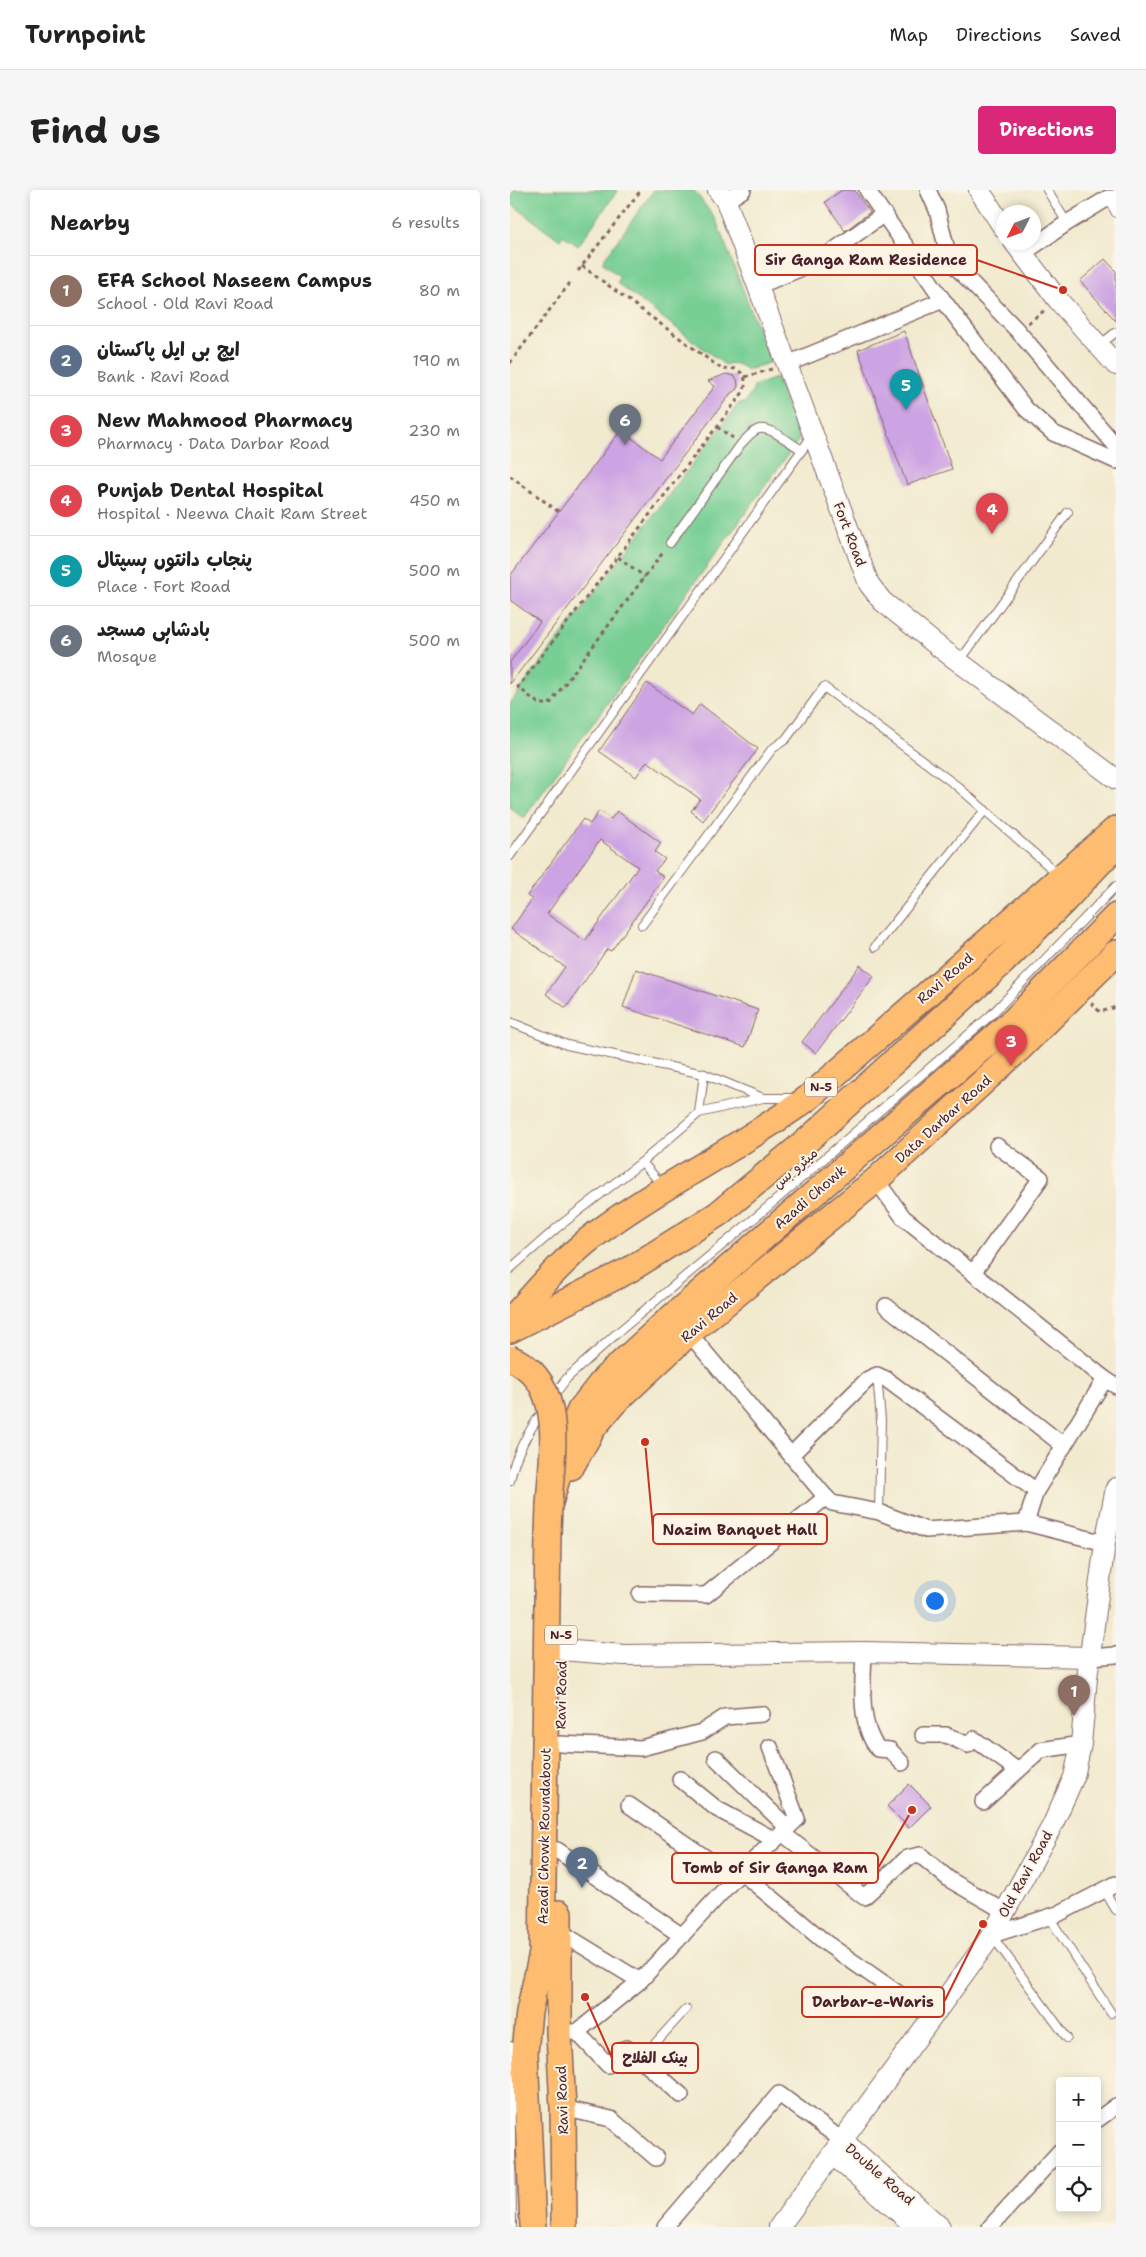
<!DOCTYPE html>
<html lang="en">
<head>
<meta charset="utf-8">
<style>
  body { margin:0; font-family:"Shantell Sans","Playpen Sans Arabic",sans-serif; background:#f6f6f6; color:#222 }
  .controls { position:absolute; right:15px; bottom:15px; display:grid; overflow:hidden; border-radius:5px; box-shadow:0 2px 8px #0003 }
  .controls button { width:45px; height:45px; display:grid; place-items:center; padding:0; border:0; border-bottom:1px solid #e0e0e0; background:#fff; color:#222; font:25px sans-serif }
  .compass { position:absolute; left:486px; top:15px; width:45px; height:45px; border-radius:50%; background:#fff; box-shadow:0 2px 8px #0003; rotate:228deg }
  .you { position:absolute; left:424px; top:1410px; width:18px; height:18px; margin:-12px; border:4px solid #fff; border-radius:50%; background:#1a73e8; box-shadow:0 0 0 8px #1a73e833 }
  .badge { display:grid; place-items:center; width:32px; height:32px; border-radius:50%; background:#db2777; color:#fff; font-size:16px; font-weight:700 }
  .pin { position:absolute; translate:-50% -41px; filter:drop-shadow(0 1px 2px #0008) }
  .pin::after { content:''; position:absolute; top:26px; width:18px; height:15px; background:inherit; clip-path:polygon(0 0,100% 0,50% 100%) }
  .list { margin:0; padding:0; list-style:none }
  h2 { display:flex; justify-content:space-between; align-items:center; height:65px; margin:0; padding:0 20px; font-size:21px }
  h2 small { font-size:16px; font-weight:400; color:#767676 }
  .list li { display:grid; grid-template-columns:32px 1fr auto; gap:15px; align-items:center; box-sizing:border-box; height:70px; padding:0 20px; border-top:1px solid #e0e0e0 }
  .list b { display:block; font-size:19px; white-space:nowrap }
  .list p { margin:0; font-size:16px; white-space:nowrap; color:#767676 }
  .list em { font-size:16px; font-style:normal; color:#767676 }
  .icon { flex:none; width:28px; height:28px; fill:none; stroke:currentColor; stroke-width:2; stroke-linecap:round; stroke-linejoin:round }
  .map { position:relative; flex:none; width:606px; height:2037px; overflow:hidden; border-radius:5px }
  header { display:flex; align-items:center; gap:30px; box-sizing:border-box; height:70px; padding:0 25px; background:#fff; border-bottom:1px solid #e0e0e0 }
  header strong { font-size:24px }
  nav { display:flex; gap:28px; margin-inline-start:auto; font-size:18px }
  .intro { display:flex; align-items:center; justify-content:space-between; box-sizing:border-box; height:120px; padding:0 30px }
  h1 { margin:0; font-size:35px }
  .button { padding:12px 22px; border-radius:5px; background:#db2777; color:#fff; font-size:18px; font-weight:700 }
  main { display:flex; gap:30px; padding:0 30px }
  aside { flex:1; background:#fff; border-radius:5px; box-shadow:0 2px 8px #0003 }
  .map>svg:first-child { display:block }
  .green { fill:#78cf94; stroke:#617760 }
  .building { fill:#cca3e3; fill-rule:evenodd }
  .lines { fill:none; stroke-linecap:round; stroke-linejoin:round }
  .service-casing { stroke:#846664; stroke-width:10 }
  .minor-casing { stroke:#846664; stroke-width:18 }
  .tertiary-casing { stroke:#846664; stroke-width:22 }
  .primary-casing { stroke:#846664; stroke-width:28 }
  .path { stroke:#846664; stroke-width:3; stroke-dasharray:4 4; stroke-linecap:butt }
  .service { stroke:#fff; stroke-width:8 }
  .minor { stroke:#fff; stroke-width:15 }
  .tertiary { stroke:#fff; stroke-width:20 }
  .primary { stroke:#fdbc70; stroke-width:25 }
  .primary-bridge-casing { stroke:#846664; stroke-width:28; stroke-linecap:butt }
  .primary-bridge { stroke:#fdbc70; stroke-width:25 }
  .labels { text-anchor:middle; stroke-width:4; stroke-linejoin:round; paint-order:stroke }
  .shield { fill:#fcf5e5; stroke:#7f5f63; stroke-width:1 }
  .shield-label { font-size:12px; font-weight:bold; fill:#4a1f2b }
  .street-label { font-size:14px; fill:#4a1f2b; stroke:#fcf5e5 }
  .leader { fill:none; stroke:#c8321e; stroke-width:2 }
  .callout-dot { fill:#c8321e; stroke:#fcf5e5; stroke-width:2 }
  .callout { fill:#fcf5e5; stroke:#c8321e; stroke-width:2 }
  .callout-label { font-size:15px; text-anchor:middle; font-weight:bold; fill:#4a1f2b }
</style>
</head>
<body>
<header>
<strong>Turnpoint</strong>
<nav><a>Map</a><a>Directions</a><a>Saved</a></nav>
</header>
<div class="intro"><h1>Find us</h1><a class="button">Directions</a></div>
<main>
<aside>
<h2>Nearby<small>6 results</small></h2>
<ul class="list">
<li><span class="badge" style="background:#8d6e63">1</span><div><b>EFA School Naseem Campus</b><p>School · Old Ravi Road</p></div><em>80 m</em></li>
<li><span class="badge" style="background:#5c6f8a">2</span><div><b>ایچ بی ایل پاکستان</b><p>Bank · Ravi Road</p></div><em>190 m</em></li>
<li><span class="badge" style="background:#e0444e">3</span><div><b>New Mahmood Pharmacy</b><p>Pharmacy · Data Darbar Road</p></div><em>230 m</em></li>
<li><span class="badge" style="background:#e0444e">4</span><div><b>Punjab Dental Hospital</b><p>Hospital · Neewa Chait Ram Street</p></div><em>450 m</em></li>
<li><span class="badge" style="background:#0f9aa8">5</span><div><b>پنجاب دانتوں ہسپتال</b><p>Place · Fort Road</p></div><em>500 m</em></li>
<li><span class="badge" style="background:#6b7280">6</span><div><b>بادشاہی مسجد</b><p>Mosque</p></div><em>500 m</em></li>
</ul>
</aside>
<div class="map">
<svg width="606" height="2037" viewBox="0 0 606 2037">
  <rect width="100%" height="100%" fill="#fcf5e5"/>
  <filter id="ink" filterUnits="userSpaceOnUse"><feTurbulence type="fractalNoise" baseFrequency=".02" numOctaves="2"/><feDisplacementMap in="SourceGraphic" scale="10" xChannelSelector="R" yChannelSelector="G"/><feConvolveMatrix kernelMatrix="1 2 1 2 8 2 1 2 1" color-interpolation-filters="sRGB"/></filter>
  <filter id="wash" filterUnits="userSpaceOnUse"><feTurbulence type="fractalNoise" baseFrequency=".0096" numOctaves="4" result="noise"/><feDisplacementMap in="SourceGraphic" scale="20" xChannelSelector="R" yChannelSelector="G"/><feGaussianBlur stdDeviation="1.12" result="paint"/><feColorMatrix in="noise" values="0 0 0 0 0 0 0 0 0 0 0 0 0 0 0 0 0 1.4 0 .05"/><feComposite in="paint" operator="in"/></filter>
  <g filter="url(#wash)">
    <rect width="100%" height="100%" fill="#f1eacf"/>
    <g class="green">
      <path d="M0,0h108l-40,56 -15,-11 -3,5 -50,-37z"/>
      <path d="M144,0h40l22,30 55,142 -24,8c-6,-5 -14,-9 -22,-5l-108,-82 3,-6 -18,-15z"/>
      <path d="M266,188l24,60 -276,380 -14,-10v-105l229,-300h6l9,-14 -1,-3z"/>
    </g>
    <g id="blocks">
      <g class="building">
        <path d="M332,0h12l16,22 -25,19 -20,-29z"/>
        <path d="M595,69l11,12v50l-36,-40z"/>
        <path d="M394,141l48,138 -45,16 -49,-135z"/>
        <path d="M216,184l8,2 3,3 1,7 -2,4 -5,3 -221,291v-22l30,-40 -30,-22v-24l111,-146 39,29 55,-73 -7,-5z"/>
        <path d="M137,493l45,32 8,-11 58,45 -55,72 -12,-10 9,-12 -53,-38 -11,16 -37,-26z"/>
        <path d="M89,621l12,8 6,-8 44,32 -6,9 10,7 -10,12 9,6 -53,74 -4,-2 -41,59 -20,-14 19,-27 -54,-38 21,-30 -5,-3 56,-77 7,5zM90,650l38,27 -53,74 -38,-27z"/>
        <path d="M350,775l14,11 -58,77 -14,-11z"/>
        <path d="M126,779l122,41 -13,37 -122,-40z"/>
        <path d="M399,1594l22,22 -22,22 -22,-22z"/>
      </g>
    </g>
  </g>
  <g filter="url(#ink)">
    <use href="#blocks" fill-opacity="0" stroke="#846664" stroke-width="1"/>
    <g class="lines">
      <defs>
        <g id="service">
          <path d="M537,0l20,33"/>
          <path d="M598,8l8,15"/>
          <path d="M590,155l16,-13"/>
          <path d="M160,353l71,-99c5,-5 11,-13 18,-15 13,-2 32,15 43,21"/>
          <path d="M449,472l109,-150"/>
          <path d="M0,666l302,-420"/>
          <path d="M132,735l130,-176 14,-10 38,-52 133,99 102,89"/>
          <path d="M365,757l110,-137"/>
          <path d="M0,832l57,23 137,29 59,24"/>
          <path d="M189,923l5,-39"/>
          <path d="M132,972l20,23"/>
          <path d="M0,1079l48,-42 84,-65 57,-49 64,-15h33"/>
          <path d="M367,1185l4,45 -2,92"/>
          <path d="M42,1208l15,-20 49,-44 146,-122 228,-196 126,-130"/>
          <path d="M0,1291c5,-27 18,-49 34,-72"/>
          <path d="M594,1700l12,20"/>
          <path d="M539,1727l62,96"/>
          <path d="M483,1747l74,101"/>
          <path d="M0,1856l2,181"/>
          <path d="M131,1869l45,-50"/>
        </g>
        <g id="minor">
          <path d="M357,0l76,110 83,109 27,24 63,28"/>
          <path d="M418,0l9,20 9,36 10,21 61,63 99,116"/>
          <path d="M216,11l17,-11"/>
          <path d="M512,64l45,-31 41,-25h8"/>
          <path d="M248,96l61,-25 65,-47"/>
          <path d="M277,174l156,-64"/>
          <path d="M366,990l27,37 202,162 11,7"/>
          <path d="M463,1083l68,-95 -44,-32"/>
          <path d="M376,1116l178,140"/>
          <path d="M179,1143l135,162 8,8 47,9 47,18 100,-7 79,20"/>
          <path d="M281,1265l77,-76 9,-4 9,4 150,112"/>
          <path d="M516,1333l10,-32 69,-112"/>
          <path d="M130,1404l66,1 120,-98"/>
          <path d="M354,1462c-1,31 -6,72 14,97l12,1 12,13"/>
          <path d="M580,1467l26,-2"/>
          <path d="M413,1545h23l22,10 6,-6 43,31"/>
          <path d="M50,1554l81,4 61,-16 23,-15 37,-3"/>
          <path d="M206,1568l72,70"/>
          <path d="M170,1589l37,30 58,31"/>
          <path d="M473,1612l58,-52 40,-6"/>
          <path d="M119,1615l106,73"/>
          <path d="M272,1643l82,64 43,-39 13,-3 30,25 54,31"/>
          <path d="M47,1660l125,86"/>
          <path d="M231,1682l85,71 106,74"/>
          <path d="M50,1742l80,49"/>
          <path d="M482,1745l66,-21 58,-30"/>
          <path d="M59,1842h8l31,33 18,-17 3,1 52,46"/>
          <path d="M67,1842l63,-51 95,-103 62,-59 -27,-72"/>
          <path d="M53,1918l48,11 45,39"/>
          <path d="M587,1930l19,-14"/>
          <path d="M155,2037l114,-133 63,46"/>
          <path d="M480,2037l70,-76"/>
        </g>
        <g id="tertiary">
          <path d="M208,0l8,11 143,383 13,17 57,46 177,132"/>
          <path d="M469,0l24,37"/>
          <path d="M504,52l44,58 58,65"/>
          <path d="M51,1460l63,5 240,-3 226,5"/>
          <path d="M332,1950l98,87"/>
          <path d="M322,1964l84,73"/>
          <path d="M269,2037l213,-292 60,-109 22,-49 7,-33 6,-66 18,-135 11,-55"/>
        </g>
        <g id="primary">
          <path d="M0,1131c27,-30 53,-62 86,-87 67,-50 144,-86 212,-136l308,-269"/>
          <path d="M0,1140l119,-60 89,-56 91,-75 194,-177 62,-62 45,-48"/>
          <path d="M61,1277l22,-39 21,-25 75,-70 187,-153 144,-132 96,-95"/>
          <path d="M49,1723v120l4,75 1,119"/>
          <path d="M23,2037l-8,-175 4,-40 13,-59 6,-420 1,-27 22,-75 9,-21 25,-32 60,-55 349,-303 102,-104"/>
        </g>
      </defs>
      <use href="#service" class="service-casing"/>
      <use href="#minor" class="minor-casing"/>
      <use href="#tertiary" class="tertiary-casing"/>
      <use href="#primary" class="primary-casing"/>
      <g class="path">
        <path d="M72,76l141,104c17,-7 29,10 18,25l-223,292 20,16 11,2 115,-154"/>
        <path d="M68,81l63,-81"/>
        <path d="M518,133l17,-13"/>
        <path d="M0,173l62,-83"/>
        <path d="M235,187l27,-8"/>
        <path d="M207,237l16,11"/>
        <path d="M0,286l49,36"/>
        <path d="M108,367l27,20"/>
        <path d="M581,813l9,9 16,-5"/>
      </g>
      <use href="#service" class="service"/>
      <use href="#minor" class="minor"/>
      <use href="#tertiary" class="tertiary"/>
      <use href="#primary" class="primary"/>
      <defs>
        <path id="primary-bridge" d="M0,1168c58,23 41,99 39,148"/>
      </defs>
      <use href="#primary-bridge" class="primary-bridge-casing"/>
      <use href="#primary-bridge" class="primary-bridge"/>
    </g>
  </g>
  <g class="labels">
    <g class="shield">
      <rect x="295" y="887.5" width="32" height="19" rx="4"/>
      <rect x="35" y="1435.5" width="32" height="19" rx="4"/>
    </g>
    <g class="shield-label">
      <text x="311" y="901">N-5</text>
      <text x="51" y="1449">N-5</text>
    </g>
    <g class="street-label">
      <text transform="translate(340 344) rotate(69)" y="5">Fort Road</text>
      <text transform="translate(435 788) rotate(-41)" y="5">Ravi Road</text>
      <text transform="translate(433 929) rotate(-42)" y="5">Data Darbar Road</text>
      <text transform="translate(285 978) rotate(-41)" y="5">میٹرو بس</text>
      <text transform="translate(300 1007) rotate(-41)" y="5">Azadi Chowk</text>
      <text transform="translate(199 1127) rotate(-40)" y="5">Ravi Road</text>
      <text transform="translate(51 1505) rotate(-89)" y="5">Ravi Road</text>
      <text transform="translate(34 1646) rotate(-89)" y="5">Azadi Chowk Roundabout</text>
      <text transform="translate(515 1684) rotate(-61)" y="5">Old Ravi Road</text>
      <text transform="translate(52 1910) rotate(-92)" y="5">Ravi Road</text>
      <text transform="translate(370 1984) rotate(41)" y="5">Double Road</text>
    </g>
  </g>
  <path class="leader" d="M553 100L467 70M135 1252L143 1339M402 1620L368 1678M473 1734L434 1812M75 1807L102 1868"/>
  <g class="callout-dot">
    <circle cx="553" cy="100" r="5"/>
    <circle cx="135" cy="1252" r="5"/>
    <circle cx="402" cy="1620" r="5"/>
    <circle cx="473" cy="1734" r="5"/>
    <circle cx="75" cy="1807" r="5"/>
  </g>
  <g class="callout">
    <rect x="245" y="55" width="222" height="30" rx="5"/>
    <rect x="143" y="1324" width="174" height="30" rx="5"/>
    <rect x="162" y="1663" width="206" height="30" rx="5"/>
    <rect x="292" y="1797" width="142" height="30" rx="5"/>
    <rect x="102" y="1853" width="86" height="30" rx="5"/>
  </g>
  <g class="callout-label">
    <text x="356" y="75">Sir Ganga Ram Residence</text>
    <text x="230" y="1345">Nazim Banquet Hall</text>
    <text x="265" y="1683">Tomb of Sir Ganga Ram</text>
    <text x="363" y="1817">Darbar-e-Waris</text>
    <text x="145" y="1873">بینک الفلاح</text>
  </g>
</svg>
<div class="controls">
<button>+</button>
<button>−</button>
<button><svg class="icon" aria-label="locate" viewBox="0 0 24 24"><circle cx="12" cy="12" r="6"/><path d="M12 2v4M12 18v4M2 12h4M18 12h4"/></svg></button>
</div>
<svg class="compass" viewBox="-18 -18 36 36"><path d="M0-13l5 13h-10z" fill="#e53935"/><path d="M0 13l5-13h-10z" fill="#767676"/></svg>
<div class="you"></div>
<div class="pin badge" style="left:564px;top:1526px;background:#8d6e63">1</div>
<div class="pin badge" style="left:72px;top:1698px;background:#5c6f8a">2</div>
<div class="pin badge" style="left:501px;top:876px;background:#e0444e">3</div>
<div class="pin badge" style="left:482px;top:344px;background:#e0444e">4</div>
<div class="pin badge" style="left:396px;top:220px;background:#0f9aa8">5</div>
<div class="pin badge" style="left:115px;top:255px;background:#6b7280">6</div>
</div>
</main>
</body>
</html>
